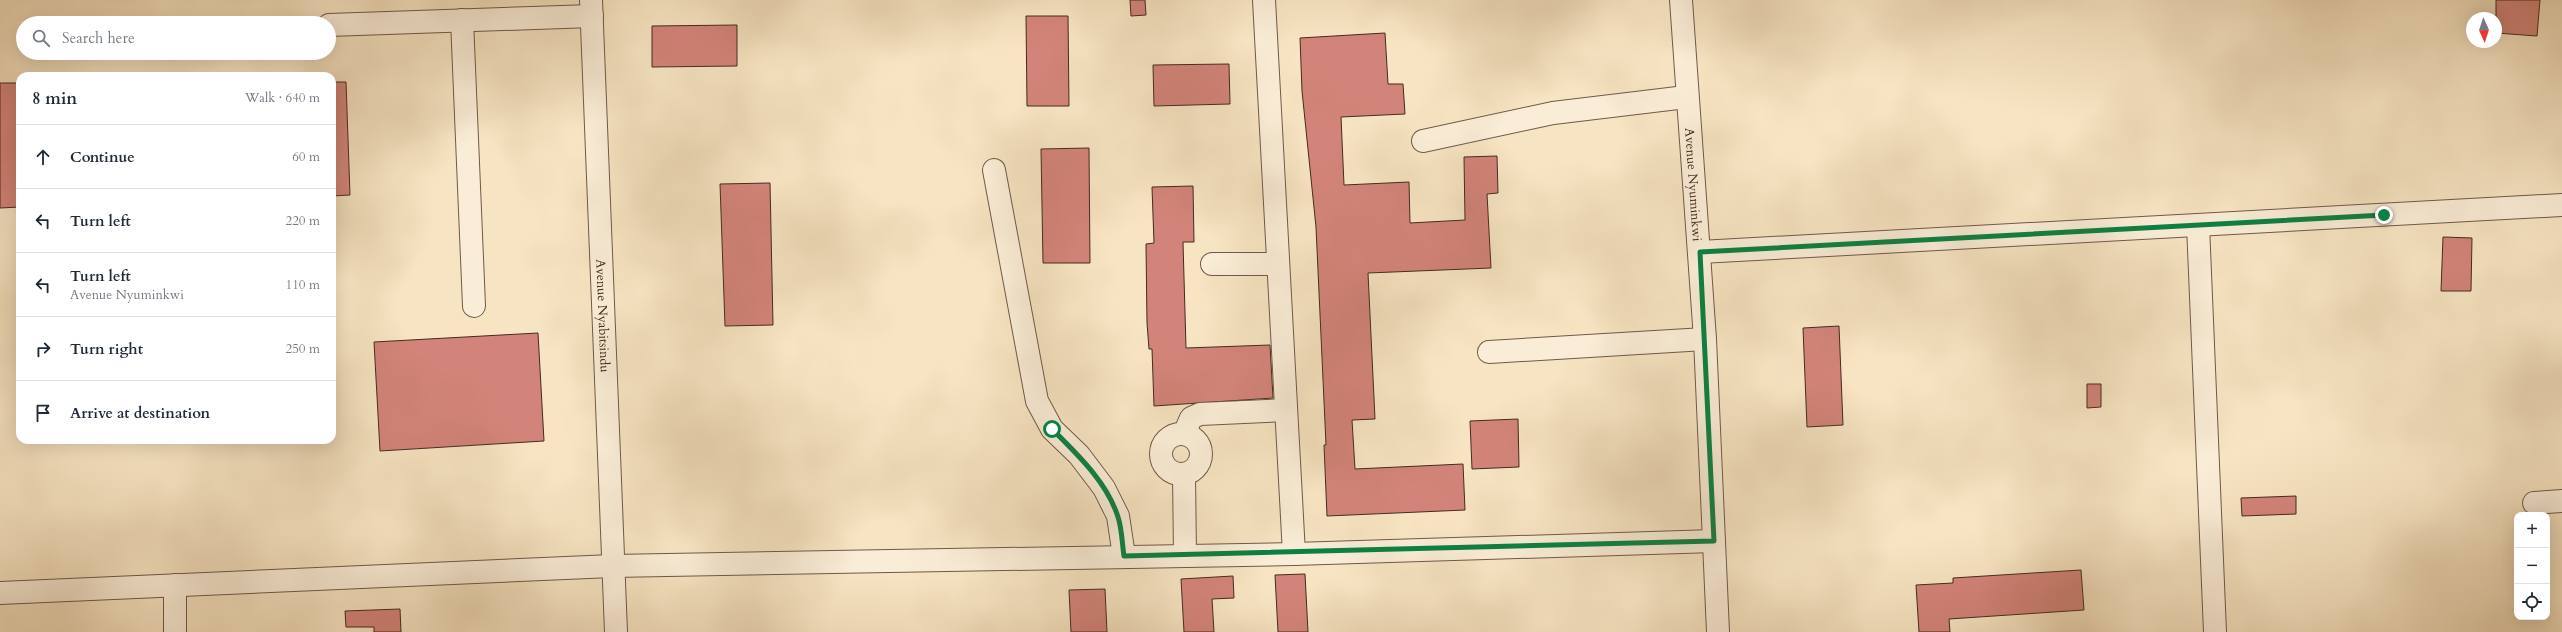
<!DOCTYPE html>
<html lang="en">
<head>
<meta charset="utf-8">
<style>
  body { margin:0; font-family:Cardo,serif; background:#f2f2f3; color:#1f2937 }
  .controls { position:absolute; right:12px; bottom:12px; display:grid; overflow:hidden; border-radius:8px; box-shadow:0 4px 16px #0002 }
  .controls button { width:36px; height:36px; display:grid; place-items:center; padding:0; border:0; border-bottom:1px solid #e0e1e3; background:#fff; color:#1f2937; font:20px sans-serif }
  .compass { position:absolute; left:2466px; top:12px; width:36px; height:36px; border-radius:50%; background:#fff; box-shadow:0 4px 16px #0002; rotate:177deg }
  .stop { position:absolute; width:12px; height:12px; margin:-9px; border:3px solid #0b8043; border-radius:50%; background:#fff }
  .stop.end { background:#0b8043; border-color:#fff; box-shadow:0 1px 4px #0008 }
  .list { margin:0; padding:0; list-style:none }
  h2 { display:flex; justify-content:space-between; align-items:center; height:52px; margin:0; padding:0 16px; font-size:17px }
  h2 small { font-size:13px; font-weight:400; color:#747a83 }
  .list li { display:grid; grid-template-columns:26px 1fr auto; gap:12px; align-items:center; box-sizing:border-box; height:64px; padding:0 16px; border-top:1px solid #e0e1e3 }
  .list b { display:block; font-size:15px; white-space:nowrap }
  .list p { margin:0; font-size:13px; white-space:nowrap; color:#747a83 }
  .list em { font-size:13px; font-style:normal; color:#747a83 }
  .icon { flex:none; width:22px; height:22px; fill:none; stroke:currentColor; stroke-width:2; stroke-linecap:round; stroke-linejoin:round }
  .map { position:relative; flex:none; width:2562px; height:632px; overflow:hidden }
  .search { position:absolute; background:#fff; box-shadow:0 4px 16px #0002; left:16px; top:16px; width:320px; height:44px; display:flex; align-items:center; gap:10px; box-sizing:border-box; padding:0 14px; border-radius:22px; color:#747a83; font-size:15px }
  .panel { position:absolute; background:#fff; box-shadow:0 4px 16px #0002; left:16px; top:72px; width:320px; height:372px; border-radius:12px }
  .map>svg:first-child { display:block }
  .building { fill:#d3847a; stroke:#432b21 }
  .lines { fill:none; stroke-linecap:round; stroke-linejoin:round }
  .minor-casing { stroke:#705949; stroke-width:24 }
  .minor { stroke:#faedd7; stroke-width:22 }
  .route { stroke:#0b8043; stroke-width:5 }
  .labels { text-anchor:middle; stroke-width:3; stroke-linejoin:round; paint-order:stroke }
  .street-label { font-size:13px; fill:#432b21; stroke:#faedd7 }
</style>
</head>
<body>
<div class="map">
<svg width="2562" height="632" viewBox="0 0 2562 632">
  <rect width="100%" height="100%" fill="#f7e4c2"/>
  <filter id="stains"><feTurbulence type="fractalNoise" baseFrequency=".005" numOctaves="4"/><feColorMatrix values="0 0 0 0 .2 0 0 0 0 .09 0 0 0 0 .02 0 0 0 .5 -.17"/></filter>
  <radialGradient id="worn" r=".72"><stop offset=".6" stop-color="#630" stop-opacity="0"/><stop offset="1" stop-color="#630" stop-opacity=".3"/></radialGradient>
  <g class="building">
    <path d="M1130,0h15l1,15 -15,1z"/>
    <path d="M2496,0h44l-3,36 -41,-3z"/>
    <path d="M1026,16h42l1,90h-42z"/>
    <path d="M737,25v41l-85,1v-41z"/>
    <path d="M1385,33l3,51h15l2,30 -64,3 3,68 65,-3 1,41 55,-3 -1,-63 33,-1 1,37 -11,1 4,74 -123,5 7,146 -23,1 3,49 108,-5 2,46 -138,6 -3,-71h2l-10,-218 -14,-136 -2,-53z"/>
    <path d="M1229,64l1,40 -76,2 -1,-41z"/>
    <path d="M332,82h14l4,113 -18,1z"/>
    <path d="M0,83h20v124l-20,1z"/>
    <path d="M1089,148l1,115h-47l-2,-114z"/>
    <path d="M770,183l3,142 -48,1 -5,-142z"/>
    <path d="M1193,186l1,56h-11l3,106 84,-3 3,53 -119,8 -2,-57h-3l-2,-26 -1,-79 8,-1 -2,-56z"/>
    <path d="M2443,237l29,1 -1,53h-30z"/>
    <path d="M1839,326l4,99 -36,2 -4,-99z"/>
    <path d="M538,333l6,108 -164,10 -6,-109z"/>
    <path d="M2087,384h14v23l-14,1z"/>
    <path d="M1518,419l1,48 -47,2 -2,-48z"/>
    <path d="M2296,496v18l-54,2 -1,-18z"/>
    <path d="M2081,570l3,40 -135,9 1,13h-31l-3,-47 37,-2v-5z"/>
    <path d="M1305,574l3,58h-30l-3,-57z"/>
    <path d="M1233,576l1,22 -22,1 2,33h-30l-3,-53z"/>
    <path d="M1105,589l2,43h-36l-2,-42z"/>
    <path d="M400,609l1,23h-27v-5h-28l-1,-16z"/>
  </g>
  <g class="lines">
    <defs>
      <g id="minor">
        <path id="s1" d="M591,0l25,632"/>
        <path d="M1264,0l30,554"/>
        <path id="s2" d="M1681,0l24,339 13,293"/>
        <path d="M462,20l12,286"/>
        <path d="M329,25l263,-9"/>
        <path d="M1423,141l130,-28 133,-16"/>
        <path d="M994,170l43,231 15,28 27,26 25,33 14,28 6,40"/>
        <path d="M2198,225l17,407"/>
        <path d="M1700,252l862,-47"/>
        <path d="M1212,264h66"/>
        <path d="M1489,352l216,-13"/>
        <path d="M1184,434l7,-16 9,-4 86,-4"/>
        <circle cx="1181" cy="454" r="20"/>
        <path d="M1184,474l1,81"/>
        <path d="M2534,503l28,-2"/>
        <path d="M0,593l612,-27 682,-12 420,-13"/>
        <path d="M175,632v-47"/>
      </g>
    </defs>
    <use href="#minor" class="minor-casing"/>
    <use href="#minor" class="minor"/>
  </g>
  <g class="lines">
    <path class="route" d="M1052,429c25,25 55,53 66,88 4,12 4,26 6,39l590,-15 -14,-289 684,-37"/>
  </g>
  <g class="labels">
    <g class="street-label">
      <text dy="5" stroke="none"><textPath href="#s2" startOffset="185">Avenue Nyuminkwi</textPath></text>
      <text dy="5" stroke="none"><textPath href="#s1" startOffset="316">Avenue Nyabitsindu</textPath></text>
    </g>
  </g>
  <rect width="100%" height="100%" filter="url(#stains)"/>
  <rect width="100%" height="100%" fill="url(#worn)"/>
</svg>
<div class="controls">
<button>+</button>
<button>−</button>
<button><svg class="icon" aria-label="locate" viewBox="0 0 24 24"><circle cx="12" cy="12" r="6"/><path d="M12 2v4M12 18v4M2 12h4M18 12h4"/></svg></button>
</div>
<svg class="compass" viewBox="-18 -18 36 36"><path d="M0-13l5 13h-10z" fill="#e53935"/><path d="M0 13l5-13h-10z" fill="#747a83"/></svg>
<div class="stop" style="left:1052px;top:429px"></div>
<div class="stop end" style="left:2384px;top:215px"></div>
<div class="search"><svg class="icon" aria-label="search" viewBox="0 0 24 24"><circle cx="10" cy="10" r="6"/><path d="M15 15l6 6"/></svg>Search here</div>
<section class="panel">
<h2>8 min<small>Walk · 640 m</small></h2>
<ul class="list">
<li><svg class="icon" aria-label="ahead" viewBox="0 0 24 24"><path d="M12 20V5M6 11l6-6 6 6"/></svg><div><b>Continue</b></div><em>60 m</em></li>
<li><svg class="icon" aria-label="left" viewBox="0 0 24 24"><path d="M17 20v-9H6M10 6l-5 5 5 5"/></svg><div><b>Turn left</b></div><em>220 m</em></li>
<li><svg class="icon" aria-label="left" viewBox="0 0 24 24"><path d="M17 20v-9H6M10 6l-5 5 5 5"/></svg><div><b>Turn left</b><p>Avenue Nyuminkwi</p></div><em>110 m</em></li>
<li><svg class="icon" aria-label="right" viewBox="0 0 24 24"><path d="M7 20v-9h11M14 6l5 5-5 5"/></svg><div><b>Turn right</b></div><em>250 m</em></li>
<li><svg class="icon" aria-label="arrive" viewBox="0 0 24 24"><path d="M6 21V4h12l-3 4 3 4H6"/></svg><div><b>Arrive at destination</b></div></li>
</ul>
</section>
</div>
</body>
</html>
